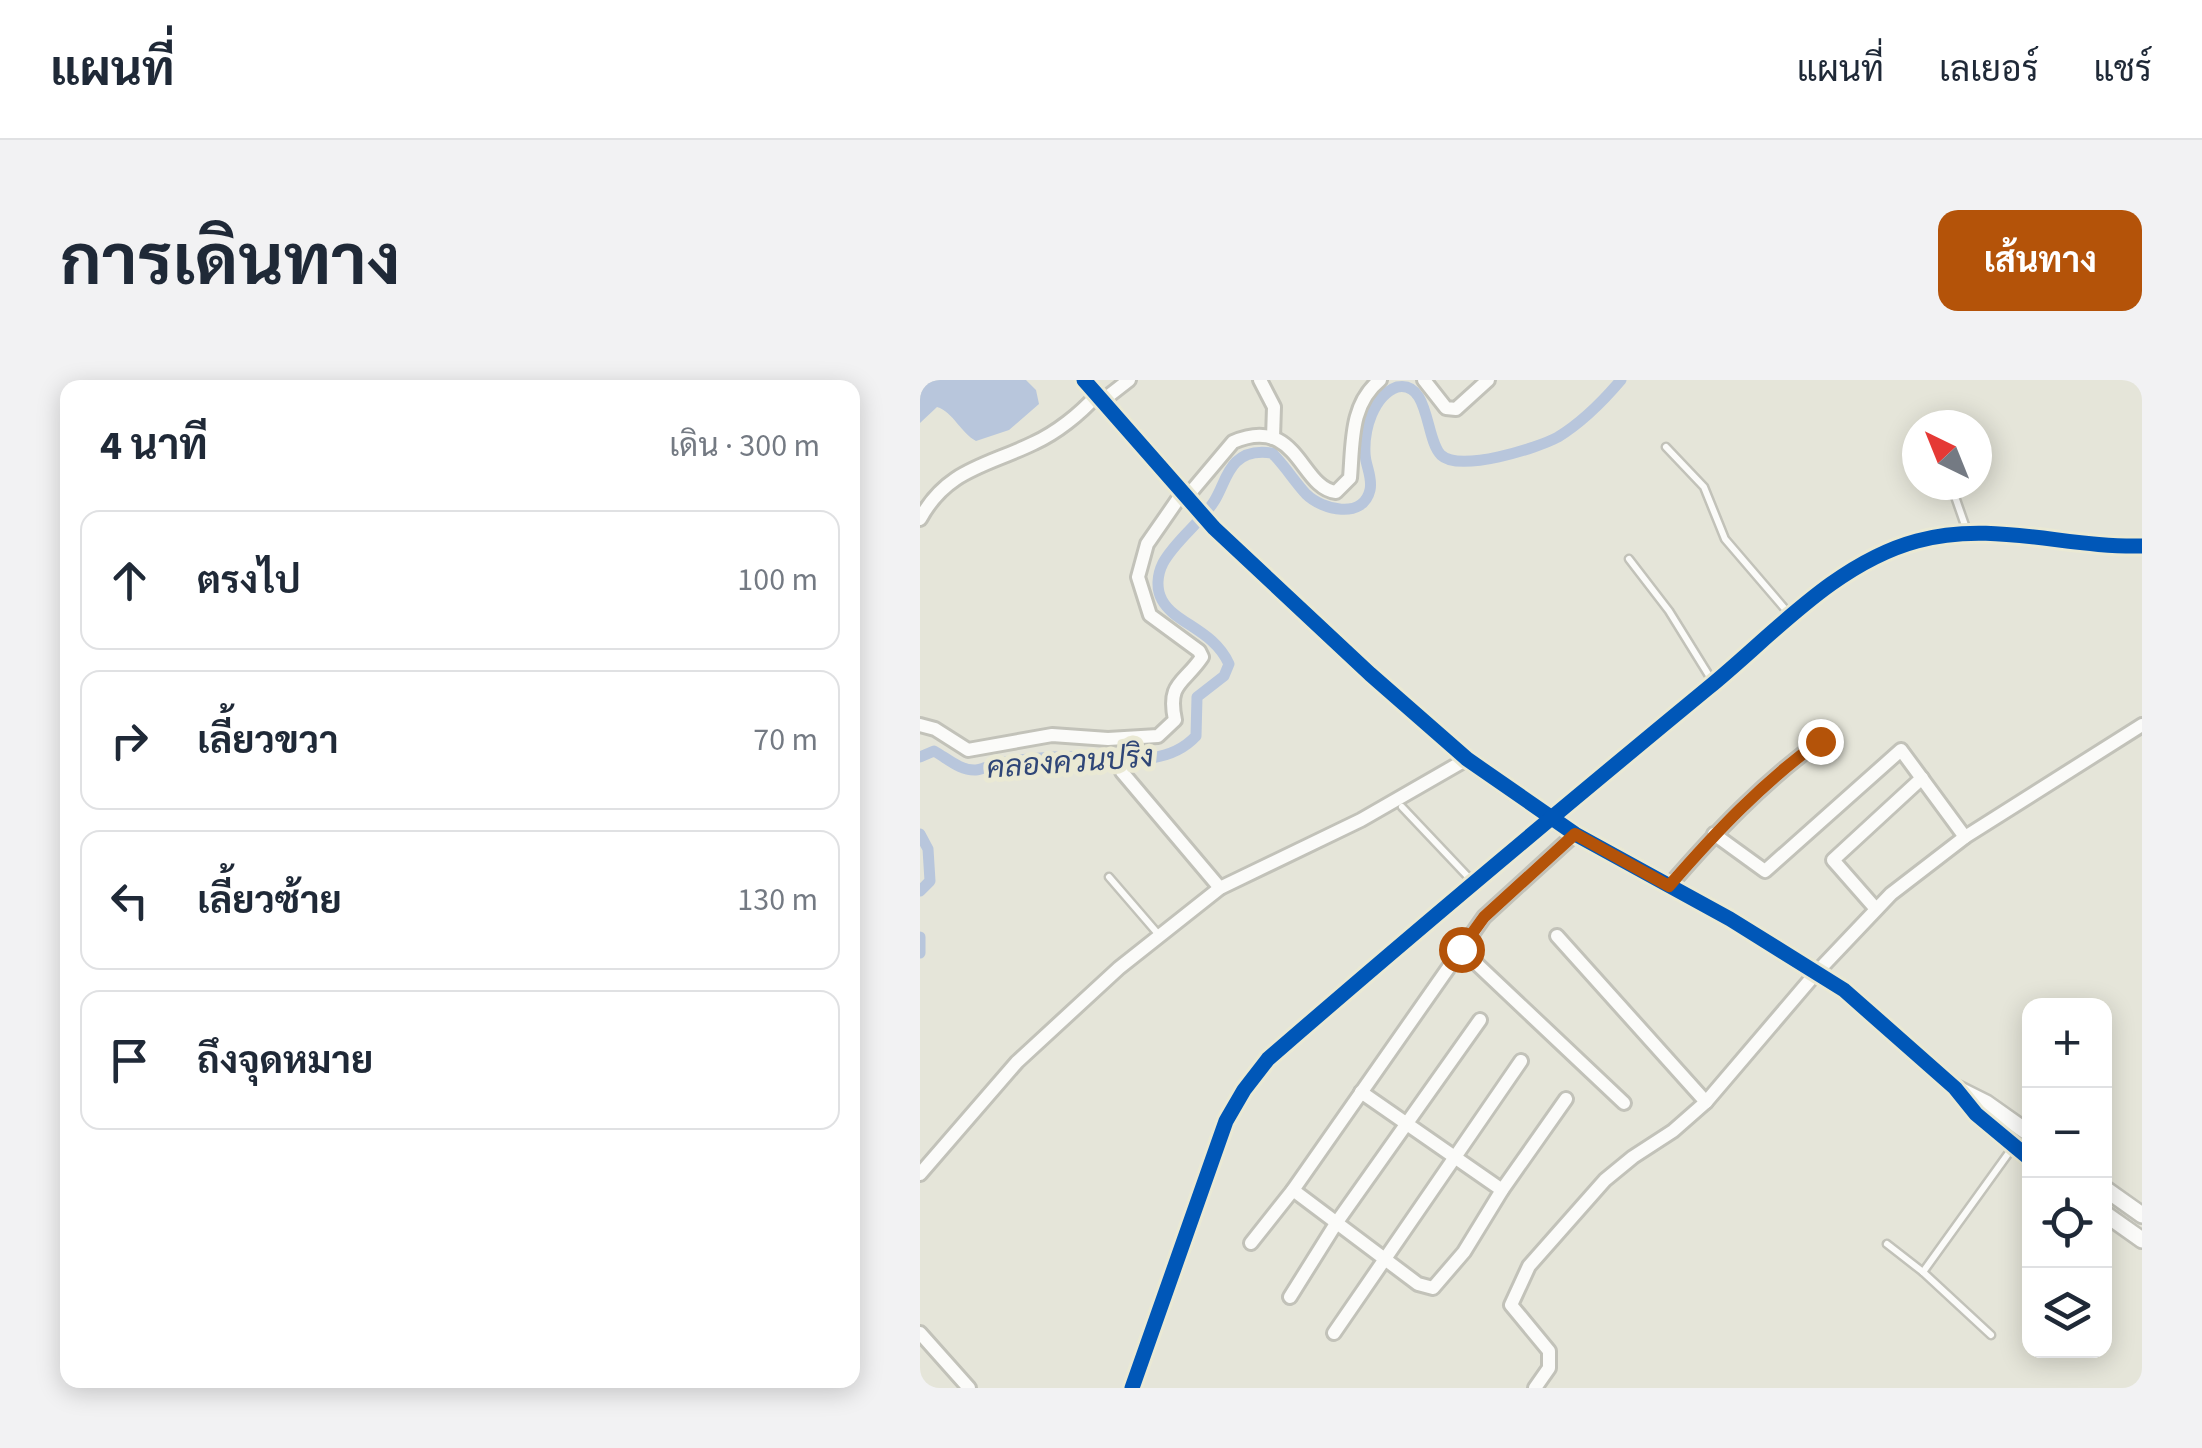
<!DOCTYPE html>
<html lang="th">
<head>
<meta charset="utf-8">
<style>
  body { margin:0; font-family:"Source Sans 3",Sarabun,sans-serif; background:#f2f2f3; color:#1f2937 }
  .controls { position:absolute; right:30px; bottom:30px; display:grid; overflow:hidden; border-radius:20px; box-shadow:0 5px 25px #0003 }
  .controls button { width:90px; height:90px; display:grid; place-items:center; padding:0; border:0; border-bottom:2px solid #e0e1e3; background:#fff; color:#1f2937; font:50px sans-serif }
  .compass { position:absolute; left:982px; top:30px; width:90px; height:90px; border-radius:50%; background:#fff; box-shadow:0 5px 25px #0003; rotate:317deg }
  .stop { position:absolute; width:30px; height:30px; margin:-22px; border:8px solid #b45309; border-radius:50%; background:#fff }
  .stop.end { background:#b45309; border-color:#fff; box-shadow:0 2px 10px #0008 }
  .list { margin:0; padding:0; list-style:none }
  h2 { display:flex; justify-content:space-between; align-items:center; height:130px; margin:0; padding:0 40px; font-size:42px }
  h2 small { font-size:32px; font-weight:400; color:#747a83 }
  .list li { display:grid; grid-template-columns:65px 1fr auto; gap:30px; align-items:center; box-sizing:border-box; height:140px; margin:0 20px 20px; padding:0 20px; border:2px solid #e0e1e3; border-radius:20px }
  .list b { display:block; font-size:38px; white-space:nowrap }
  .list em { font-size:32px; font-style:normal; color:#747a83 }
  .icon { flex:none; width:55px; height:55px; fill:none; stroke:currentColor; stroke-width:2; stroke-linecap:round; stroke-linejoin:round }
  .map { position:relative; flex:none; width:1222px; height:1008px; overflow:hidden; border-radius:20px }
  header { display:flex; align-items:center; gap:60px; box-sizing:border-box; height:140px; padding:0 50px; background:#fff; border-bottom:2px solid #e0e1e3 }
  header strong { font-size:48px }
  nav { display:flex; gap:55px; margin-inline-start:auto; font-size:35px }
  .intro { display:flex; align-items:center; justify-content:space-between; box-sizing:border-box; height:240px; padding:0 60px }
  h1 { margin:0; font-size:70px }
  .button { padding:25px 45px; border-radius:20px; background:#b45309; color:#fff; font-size:35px; font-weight:700 }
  main { display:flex; gap:60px; padding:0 60px }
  aside { flex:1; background:#fff; border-radius:20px; box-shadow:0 5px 25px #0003 }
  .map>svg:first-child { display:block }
  .water { fill:#b8c6dc }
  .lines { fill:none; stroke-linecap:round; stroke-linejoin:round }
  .canal { stroke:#b8c6dc; stroke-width:11 }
  .service-casing { stroke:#c2c2b9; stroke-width:11 }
  .minor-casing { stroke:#c2c2b9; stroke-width:18 }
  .tertiary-casing { stroke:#c2c2b9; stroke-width:20 }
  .service { stroke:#fbfbf9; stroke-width:6 }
  .minor { stroke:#fbfbf9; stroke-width:12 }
  .tertiary { stroke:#fbfbf9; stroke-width:15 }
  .cycleway-casing { stroke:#eae9d4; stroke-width:21 }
  .cycleway { stroke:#0057b8; stroke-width:15 }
  .route { stroke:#b45309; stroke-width:12 }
  .labels { text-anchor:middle; stroke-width:10; stroke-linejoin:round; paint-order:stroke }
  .water-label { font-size:30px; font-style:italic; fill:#2f4677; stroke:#eae9d4 }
</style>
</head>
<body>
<header>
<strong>แผนที่</strong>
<nav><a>แผนที่</a><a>เลเยอร์</a><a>แชร์</a></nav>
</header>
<div class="intro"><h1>การเดินทาง</h1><a class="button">เส้นทาง</a></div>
<main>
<aside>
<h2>4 นาที<small>เดิน · 300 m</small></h2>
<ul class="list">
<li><svg class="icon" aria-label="ahead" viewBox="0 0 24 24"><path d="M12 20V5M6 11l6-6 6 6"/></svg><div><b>ตรงไป</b></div><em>100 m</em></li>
<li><svg class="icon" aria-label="right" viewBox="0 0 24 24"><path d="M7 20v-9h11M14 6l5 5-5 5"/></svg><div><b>เลี้ยวขวา</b></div><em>70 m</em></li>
<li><svg class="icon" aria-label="left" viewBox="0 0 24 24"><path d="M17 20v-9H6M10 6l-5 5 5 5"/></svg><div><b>เลี้ยวซ้าย</b></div><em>130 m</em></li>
<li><svg class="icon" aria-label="arrive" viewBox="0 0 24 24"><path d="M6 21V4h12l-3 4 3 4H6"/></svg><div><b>ถึงจุดหมาย</b></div></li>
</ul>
</aside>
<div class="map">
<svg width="1222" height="1008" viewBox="0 0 1222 1008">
  <rect width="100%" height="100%" fill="#e5e5d9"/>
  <path class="water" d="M0,0h106l10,10 3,14 -30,26 -33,11c-15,-8 -23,-29 -39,-34l-17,16z"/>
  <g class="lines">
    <g class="canal">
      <path d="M0,377l14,-6c13,7 26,20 42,19 7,-1 16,-5 23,-7 17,-3 37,-5 54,-6 46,-5 107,18 143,-21l1,-39 27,-21 5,-12c-16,-35 -54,-40 -67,-64 -6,-11 -5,-25 1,-37 12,-22 36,-39 50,-60 9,-13 12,-30 23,-41 10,-10 23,-11 36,-9 13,13 22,28 34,41 16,16 57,26 64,-4 3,-13 -5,-25 -5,-37 -1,-23 8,-57 32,-66 33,-7 28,53 44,68 18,18 97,-7 117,-18 23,-14 46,-37 63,-57"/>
      <path d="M0,454l8,15 2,32 -10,10"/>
      <path d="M0,557v16"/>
    </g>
    <defs>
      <g id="service">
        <path d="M746,67l38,40 21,52 66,77"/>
        <path d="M1031,105l16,46"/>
        <path d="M709,179l40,52 44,71"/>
        <path d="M482,427l71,75"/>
        <path d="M189,497l50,58"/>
        <path d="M967,864l36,28 68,63"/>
        <path d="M1003,892l90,-125"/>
      </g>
      <g id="minor">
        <path d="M340,0l14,27 -1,31"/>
        <path d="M504,0l22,28 10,1 32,-29"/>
        <path d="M182,21l27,-21"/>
        <path d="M265,119l48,-57c65,-28 67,46 103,50l14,-14c3,-35 0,-74 30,-98"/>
        <path d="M0,139c27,-50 67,-53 114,-76 22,-10 46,-29 62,-47"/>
        <path d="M0,345l15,4 33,21 84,-15 56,4 50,-3 17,-16c-8,-38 9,-36 27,-63l-3,-6 -49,-36 -12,-38 9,-33 34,-49"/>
        <path d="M202,392l98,116"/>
        <path d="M794,454l51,37 136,-121 64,87"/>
        <path d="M749,506c46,-53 94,-104 151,-145"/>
        <path d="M956,529l-43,-49 89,-82"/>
        <path d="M637,556l149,166"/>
        <path d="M541,569l163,154"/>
        <path d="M441,712l141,98"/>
        <path d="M0,794l97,-112 102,-94 101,-80 141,-68 106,-61"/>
        <path d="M373,810l125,94 15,4 31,-36 38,-62 64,-91"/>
        <path d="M331,863l42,-53 191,-273 91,-83"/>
        <path d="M370,917l47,-75 143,-202"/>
        <path d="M0,953l49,55"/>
        <path d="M414,953l187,-272"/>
        <path d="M212,1008l94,-267 18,-31 24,-31c145,-126 292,-249 440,-371 64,-52 127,-125 209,-147 74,-21 149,7 225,5"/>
        <path d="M615,1008l14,-20v-17l-38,-46 18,-39 76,-86 28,-23 40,-26 33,-29 110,-129 75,-79 74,-57 177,-112"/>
      </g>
      <g id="tertiary">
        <path d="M164,0l130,148 156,146 97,85 108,75 155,85 114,71 111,98 21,26 54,45"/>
        <path d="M1038,709l28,14 44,31"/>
        <path d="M1184,808l38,27"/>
        <path d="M1184,833l38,27"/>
      </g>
    </defs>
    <use href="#service" class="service-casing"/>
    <use href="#minor" class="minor-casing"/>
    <use href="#tertiary" class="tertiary-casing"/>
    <use href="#service" class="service"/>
    <use href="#minor" class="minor"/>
    <use href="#tertiary" class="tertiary"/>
    <defs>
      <g id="cycleway">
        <path d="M164,0l130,148 156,146 97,85 108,75 155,85 114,71 111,98 21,26 54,45"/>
        <path d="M212,1008l94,-267 18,-31 24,-31c145,-126 292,-249 440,-371 64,-52 127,-125 209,-147 74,-21 149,7 225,5"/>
      </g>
    </defs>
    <use href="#cycleway" class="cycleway-casing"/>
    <use href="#cycleway" class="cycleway"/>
  </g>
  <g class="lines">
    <path class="route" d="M541,569l23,-32 91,-83 94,52c46,-53 94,-104 151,-145"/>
  </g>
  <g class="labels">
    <g class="water-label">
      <text transform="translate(150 382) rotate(-4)" y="10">คลองควนปริง</text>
    </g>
  </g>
</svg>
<div class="controls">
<button>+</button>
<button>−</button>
<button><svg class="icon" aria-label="locate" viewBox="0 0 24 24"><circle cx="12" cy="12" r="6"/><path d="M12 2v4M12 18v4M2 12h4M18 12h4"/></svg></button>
<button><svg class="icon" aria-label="layers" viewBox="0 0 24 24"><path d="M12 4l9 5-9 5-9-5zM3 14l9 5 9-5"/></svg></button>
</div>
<svg class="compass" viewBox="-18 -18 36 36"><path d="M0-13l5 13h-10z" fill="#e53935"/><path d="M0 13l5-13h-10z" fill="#747a83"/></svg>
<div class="stop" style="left:541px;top:569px"></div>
<div class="stop end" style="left:900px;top:361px"></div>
</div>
</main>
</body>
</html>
